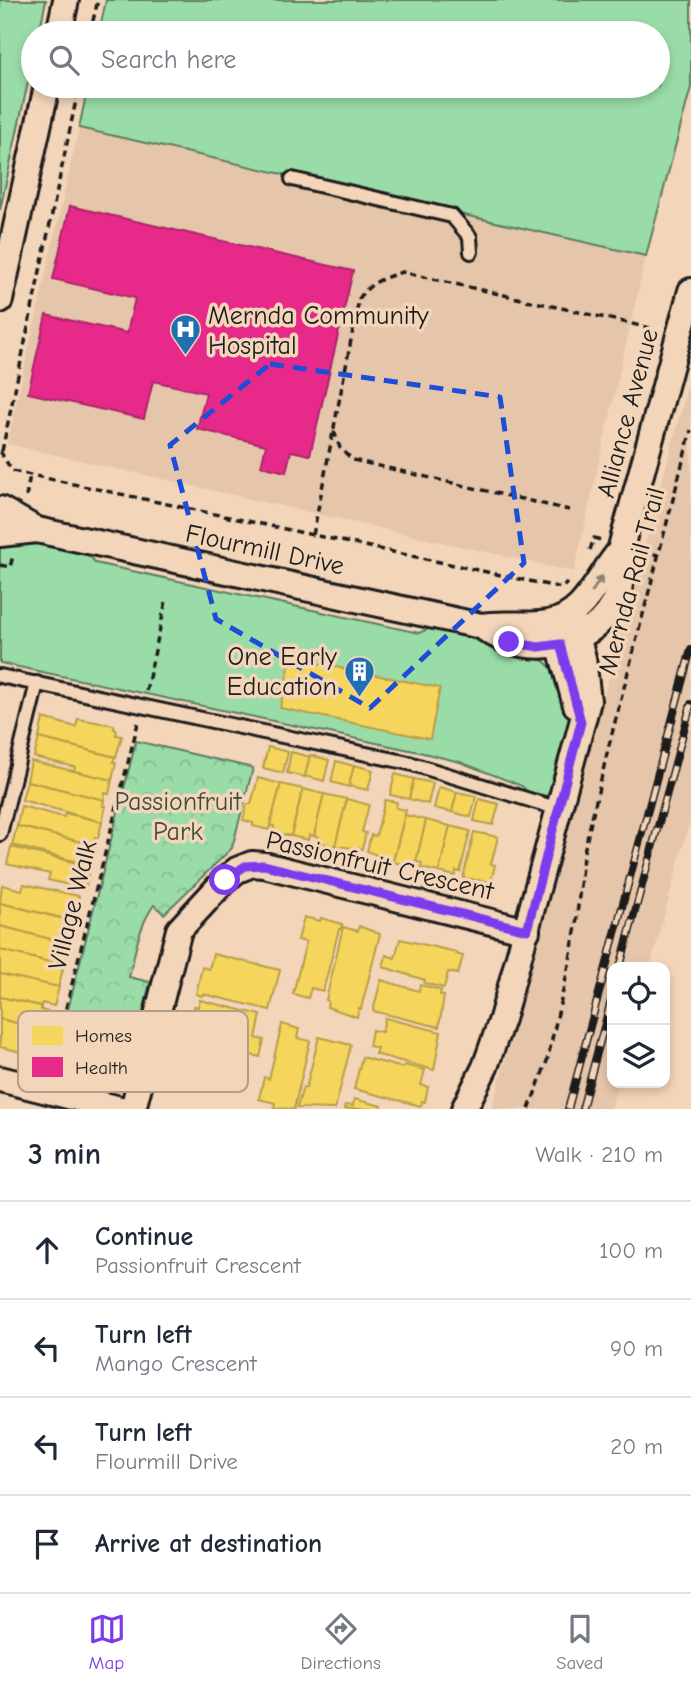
<!DOCTYPE html>
<html lang="en">
<head>
<meta charset="utf-8">
<style>
  body { margin:0; font-family:"Comic Neue",sans-serif; background:#f6f6f7; color:#1f2937 }
  .controls { position:absolute; right:21px; bottom:21px; display:grid; overflow:hidden; border-radius:14px; box-shadow:0 4px 10px #0003 }
  .controls button { width:63px; height:63px; display:grid; place-items:center; padding:0; border:0; border-bottom:2px solid #e0e1e3; background:#fff; color:#1f2937; font:35px sans-serif }
  .stop { position:absolute; width:21px; height:21px; margin:-16px; border:5px solid #7c3aed; border-radius:50%; background:#fff }
  .stop.end { background:#7c3aed; border-color:#fff; box-shadow:0 2px 7px #0008 }
  .list { margin:0; padding:0; list-style:none }
  h2 { display:flex; justify-content:space-between; align-items:center; height:91px; margin:0; padding:0 28px; font-size:30px }
  h2 small { font-size:23px; font-weight:400; color:#747a83 }
  .list li { display:grid; grid-template-columns:46px 1fr auto; gap:21px; align-items:center; box-sizing:border-box; height:98px; padding:0 28px; border-top:2px solid #e0e1e3 }
  .list b { display:block; font-size:26px; white-space:nowrap }
  .list p { margin:0; font-size:23px; white-space:nowrap; color:#747a83 }
  .list em { font-size:23px; font-style:normal; color:#747a83 }
  .icon { flex:none; width:38px; height:38px; fill:none; stroke:currentColor; stroke-width:2; stroke-linecap:round; stroke-linejoin:round }
  .map { position:relative; flex:none; width:691px; height:1109px; overflow:hidden }
  .search { position:absolute; background:#fff; box-shadow:0 4px 10px #0003; left:21px; right:21px; top:21px; height:77px; display:flex; align-items:center; gap:18px; box-sizing:border-box; padding:0 24px; border-radius:38px; color:#747a83; font-size:26px }
  .sheet { height:483px; background:#fff }
  nav { display:flex; justify-content:space-around; align-items:center; box-sizing:border-box; height:98px; border-top:2px solid #e0e1e3; background:#fff; font-size:19px; color:#747a83 }
  nav a { display:grid; justify-items:center; gap:4px }
  nav .on { color:#7c3aed }
  .map>svg:first-child { display:block }
  .built { fill:#e6c6aa }
  .green { fill:#9adca8; stroke:#5b7c62; stroke-width:2 }
  .park { fill:url(#park-crowns); stroke:#5b7c62; stroke-width:2 }
  .homes { fill:#f6d55c; stroke:#b59e49; stroke-width:2 }
  .health { fill:#e7298a; stroke:#aa2569; stroke-width:2 }
  .lines { fill:none; stroke-linecap:round; stroke-linejoin:round }
  .service-casing { stroke:#1c1c1c; stroke-width:18 }
  .minor-casing { stroke:#1c1c1c; stroke-width:30 }
  .path { stroke:#1c1c1c; stroke-width:3.5; stroke-dasharray:7 5; stroke-linecap:butt }
  .service { stroke:#f3d5b9; stroke-width:12 }
  .minor { stroke:#f3d5b9; stroke-width:24 }
  .rail-casing { stroke:#1c1c1c; stroke-width:8 }
  .rail { stroke:#f3d5b9; stroke-width:5; stroke-dasharray:16; stroke-linecap:butt }
  .oneway { fill:#928272 }
  .route { stroke:#7c3aed; stroke-width:9 }
  .marked { fill:none; stroke:#1d4ed8; stroke-width:5; stroke-dasharray:14 9; stroke-linejoin:round }
  .labels { text-anchor:middle; stroke-width:7; stroke-linejoin:round; paint-order:stroke }
  .poi-label { font-size:26px; fill:#1c1c1c; stroke:#f3d5b9; text-anchor:start }
  .street-label { font-size:26px; fill:#1c1c1c; stroke:#f3d5b9 }
  .park-label { font-size:26px; fill:#3c4c3f; stroke:#f3d5b9 }
  .key { fill:#f3d5b9; stroke:#b29e8a; stroke-width:2 }
  .key-label { font-size:19px; fill:#1c1c1c }
</style>
</head>
<body>
<div class="map">
<svg width="691" height="1109" viewBox="0 0 691 1109">
  <defs>
    <pattern id="park-crowns" width="20" height="18" patternUnits="userSpaceOnUse" patternTransform="scale(1.75)"><rect width="20" height="18" fill="#9adca8"/><path d="M2 6a3 3 0 1 1 6 0M12 15a3 3 0 1 1 6 0" fill="none" stroke="#84bc90"/></pattern>
  </defs>
  <rect width="100%" height="100%" fill="#f3d5b9"/>
  <filter id="ink" filterUnits="userSpaceOnUse"><feTurbulence type="fractalNoise" baseFrequency=".0143" numOctaves="2"/><feDisplacementMap in="SourceGraphic" scale="14" xChannelSelector="R" yChannelSelector="G"/><feConvolveMatrix kernelMatrix="1 2 1 2 8 2 1 2 1" color-interpolation-filters="sRGB"/></filter>
  <g filter="url(#ink)">
    <g class="built">
      <path d="M79,128l567,128 -72,316 -567,-128z"/>
      <path d="M691,374v443l-41,150h-38v116h6l-7,26h-119z"/>
    </g>
    <g class="green">
      <path d="M0,0h46l-7,33h-6v26l-33,151z"/>
      <path d="M106,0h585v87l-45,169 -567,-128 9,-42h570v-53h-559z"/>
      <path d="M26,540l62,13 7,10 324,70 14,-6 111,34 15,15 9,32 1,23 -15,66 -26,-5 -6,-6 -62,-24 -41,-10 -419,-89v-121z"/>
    </g>
    <path class="park" d="M136,741l117,27 -21,80 -68,66 -10,-9c-15,20 -19,48 -25,72l21,5 -12,52 -7,16 -29,15 -45,-12z"/>
    <g class="homes">
      <path d="M291,658l149,30 -10,51 -150,-31z"/>
      <path d="M43,718l33,9 2,-8 36,6v4l3,1 -1,5 6,1 -6,21 -77,-19z"/>
      <path d="M39,738l76,19 -2,5 3,1 -4,17 -38,-9 1,-4 -41,-10z"/>
      <path d="M268,747l20,5 -5,21 -20,-5z"/>
      <path d="M291,752l19,5 -5,20 -18,-4z"/>
      <path d="M310,755l19,5 -5,21 -19,-5z"/>
      <path d="M31,761l81,19 -3,14 -4,-1 -1,7 -77,-19z"/>
      <path d="M336,761l18,5 -5,21 -18,-5z"/>
      <path d="M354,765l19,5 -5,20 -19,-4z"/>
      <path d="M395,774l19,5 -5,20 -19,-4z"/>
      <path d="M258,778l23,6 -12,46 -16,-4v-3l-10,-3 4,-16h4z"/>
      <path d="M414,779l19,4 -5,21 -19,-5z"/>
      <path d="M27,781l77,19 -1,6h3l-4,16 -80,-22z"/>
      <path d="M281,784l22,5 -12,47 -18,-4 1,-6 -4,-1z"/>
      <path d="M439,787l18,5 -5,20 -18,-4z"/>
      <path d="M303,789l21,5 -10,42 -5,-1 -1,5 -17,-4z"/>
      <path d="M457,792l19,4 -5,21 -19,-5z"/>
      <path d="M324,794l23,5 -12,47 -17,-4 1,-5 -5,-1z"/>
      <path d="M347,799l22,6 -7,27 4,1 -4,16 -27,-3z"/>
      <path d="M479,799l20,5 -6,21 -19,-4z"/>
      <path d="M385,800l12,2 -1,6 10,2 -13,52 -26,-11 4,-16 5,1z"/>
      <path d="M21,806l43,11 1,-4 37,9 -4,16 -3,-1 -2,8 -76,-19z"/>
      <path d="M405,815l21,5 -10,42 -3,-1 -2,5 -18,-4z"/>
      <path d="M426,820l24,6 -11,46 -18,-4 1,-5 -6,-1z"/>
      <path d="M17,826l76,19 -1,4 2,1 -4,15 -78,-20z"/>
      <path d="M450,826l20,5 -10,41 -4,-1 -1,5 -16,-4z"/>
      <path d="M474,832l24,5 -7,27 4,1 -4,17 -28,-4z"/>
      <path d="M11,847l74,18 -1,5 5,1 -4,18 -37,-9 2,-6 -43,-10z"/>
      <path d="M24,884l55,12 -5,25 -74,-18 2,-18 20,5z"/>
      <path d="M0,903l64,16 -1,3 11,3 -5,19 -69,-18z"/>
      <path d="M304,917l16,4 1,-3 21,6 -1,5h-2l-16,62 -12,-3 -3,10 -15,-4 13,-52 -8,-2z"/>
      <path d="M0,926l69,18 -5,18 -11,-3v4l-53,-13z"/>
      <path d="M359,926l21,8 -19,75 -2,-1 -2,9 -30,-10 1,-6 -2,-1 17,-73 15,4z"/>
      <path d="M400,939l56,13v2l7,2 -5,18 -10,-2 -4,16 -20,-5 1,-3 -42,-13 3,-12 9,3z"/>
      <path d="M0,950l53,13 -1,3 11,3 -5,19 -58,-14z"/>
      <path d="M213,954l67,16 -10,40 -67,-16 -1,2 -6,-2 6,-27 7,2z"/>
      <path d="M0,974l59,13 -5,19 -12,-3 -1,3 -41,-9z"/>
      <path d="M381,980l38,11 1,-6 21,5 -1,5 4,1 -5,31 -66,-16z"/>
      <path d="M0,997l41,9v4l11,3 -5,18 -47,-12z"/>
      <path d="M200,1000l61,15 -5,23 8,2 -4,17 -69,-16 4,-19 -4,-1 3,-15 4,1z"/>
      <path d="M385,1018l56,14 -7,38 -59,-16 2,-6 -8,-2 3,-16 10,2z"/>
      <path d="M0,1019l47,12 -8,25 -39,-9z"/>
      <path d="M282,1024l17,5 -2,9 13,3 -16,68 -20,-1 1,-5 -16,-4 5,-22 5,2z"/>
      <path d="M319,1037l32,8 -16,64 -38,-1 6,-21 3,1z"/>
      <path d="M362,1057l41,11 1,-3 21,5 -4,15 7,2 -3,15 -3,-1 -1,5 -67,-17z"/>
      <path d="M354,1099l28,7v3h-38l1,-4 8,1z"/>
    </g>
    <path class="health" d="M70,206l283,65 -43,184 -19,-4 -5,21 -25,-6 5,-21 -69,-16 9,-36 -53,-12 -9,38 -116,-26 18,-78 81,18 8,-35 -82,-19z"/>
    <g class="lines">
      <defs>
        <g id="service">
          <path d="M292,179l160,37 18,21 1,15"/>
          <path d="M0,676l409,87 150,46"/>
          <path d="M0,834l37,-151"/>
        </g>
        <g id="minor">
          <path d="M59,33l7,-33"/>
          <path d="M0,300l47,-214"/>
          <path d="M0,509l37,21 444,96c22,-4 44,1 67,-3 38,-6 49,-46 72,-72"/>
          <path d="M0,534l37,-4"/>
          <path d="M481,626c61,46 154,7 139,-75l71,-260"/>
          <path d="M555,629l21,76"/>
          <path d="M0,1079l120,30"/>
          <path d="M133,1109l46,-179 46,-50 12,-10 15,-6 12,1 263,66"/>
          <path d="M464,1109l21,-42 17,-48 86,-318 -5,-43 -12,-44"/>
        </g>
      </defs>
      <use href="#service" class="service-casing"/>
      <use href="#minor" class="minor-casing"/>
      <g class="path">
        <path d="M90,33l8,-33"/>
        <path d="M334,431l6,17 13,12 216,50"/>
        <path d="M0,451l12,20 550,117 5,-5"/>
        <path d="M2,451l77,-365"/>
        <path d="M26,497l4,-22"/>
        <path d="M313,535l46,-236c10,-16 24,-21 43,-27l248,56"/>
        <path d="M590,550l4,-12 7,2"/>
        <path d="M642,551l16,4"/>
        <path d="M0,565l10,2 3,-11"/>
        <path d="M146,691l20,-90"/>
        <path d="M54,1055l84,-332"/>
        <path d="M529,1109l18,-48 22,-96 7,-39 7,-70 26,-111 82,-315"/>
      </g>
      <use href="#service" class="service"/>
      <use href="#minor" class="minor"/>
      <defs>
        <g id="rail">
          <path d="M620,967l71,-263"/>
          <path d="M568,1109l123,-460"/>
          <path d="M582,1109l30,-112"/>
        </g>
      </defs>
      <use href="#rail" class="rail-casing"/>
      <use href="#rail" class="rail"/>
    </g>
    <defs><path id="oneway-solid" d="M-6-.8H1V-3.2L6.5 0L1 3.2V.8H-6Z" transform="scale(1.75)"/></defs>
    <use class="oneway" href="#oneway-solid" transform="translate(597 584) rotate(-58)"/>
  </g>
  <g class="lines" filter="url(#ink)">
    <path class="route" d="M225,880l20,-14 19,-1 263,65 54,-208 -21,-78 -21,3 -30,-5"/>
  </g>
  <path class="marked" d="M270,364l230,33 24,166 -154,145 -154,-89 -46,-174z"/>
  <defs>
    <symbol id="hospital-pin" viewBox="-11 -11 22 30"><path d="M0 17L-7.5 6A9.5 9.5 0 1 1 7.5 6Z" fill="#1f6fb2" stroke="#f3d5b9"/><path d="M-5-5h3v3.5h4V-5h3V5h-3V1.5h-4V5h-3Z" fill="#fff"/></symbol>
    <symbol id="building-pin" viewBox="-11 -11 22 30"><path d="M0 17L-7.5 6A9.5 9.5 0 1 1 7.5 6Z" fill="#1f6fb2" stroke="#f3d5b9"/><path d="M-4-6H4V6H1V3H-1V6H-4ZM-2.5-4.3h1.7v1.8h-1.7ZM.8-4.3h1.7v1.8H.8ZM-2.5-1h1.7V.8h-1.7ZM.8-1h1.7V.8H.8Z" fill="#fff"/></symbol>
  </defs>
  <g fill-rule="evenodd">
    <use href="#hospital-pin" x="168" y="312" width="35" height="47"/>
    <use href="#building-pin" x="342" y="654" width="35" height="47"/>
  </g>
  <g class="labels">
    <g class="poi-label">
      <text x="208" y="324">Mernda Community<tspan x="208" dy="30">Hospital</tspan></text>
      <text x="337" y="665" text-anchor="end">One Early<tspan x="337" dy="30">Education</tspan></text>
    </g>
    <g class="street-label">
      <text transform="translate(627 413) rotate(-75)" y="9">Alliance Avenue</text>
      <text transform="translate(265 549) rotate(12)" y="9">Flourmill Drive</text>
      <text transform="translate(631 581) rotate(-75)" y="9">Mernda Rail Trail</text>
      <text transform="translate(380 865) rotate(13)" y="9">Passionfruit Crescent</text>
      <text transform="translate(72 905) rotate(-76)" y="9">Village Walk</text>
    </g>
    <g class="park-label">
      <text x="178" y="810">Passionfruit<tspan x="178" dy="30">Park</tspan></text>
    </g>
  </g>
  <rect x="18" y="1011" width="230" height="81" rx="10" class="key"/>
  <rect x="32" y="1026" width="31" height="19" fill="#f6d55c"/>
  <rect x="32" y="1057" width="31" height="20" fill="#e7298a"/>
  <g class="key-label">
    <text x="75" y="1042">Homes</text>
    <text x="75" y="1074">Health</text>
  </g>
</svg>
<div class="controls">
<button><svg class="icon" aria-label="locate" viewBox="0 0 24 24"><circle cx="12" cy="12" r="6"/><path d="M12 2v4M12 18v4M2 12h4M18 12h4"/></svg></button>
<button><svg class="icon" aria-label="layers" viewBox="0 0 24 24"><path d="M12 4l9 5-9 5-9-5zM3 14l9 5 9-5"/></svg></button>
</div>
<div class="stop" style="left:225px;top:880px"></div>
<div class="stop end" style="left:509px;top:642px"></div>
<div class="search"><svg class="icon" aria-label="search" viewBox="0 0 24 24"><circle cx="10" cy="10" r="6"/><path d="M15 15l6 6"/></svg>Search here</div>
</div>
<section class="sheet">
<h2>3 min<small>Walk · 210 m</small></h2>
<ul class="list">
<li><svg class="icon" aria-label="ahead" viewBox="0 0 24 24"><path d="M12 20V5M6 11l6-6 6 6"/></svg><div><b>Continue</b><p>Passionfruit Crescent</p></div><em>100 m</em></li>
<li><svg class="icon" aria-label="left" viewBox="0 0 24 24"><path d="M17 20v-9H6M10 6l-5 5 5 5"/></svg><div><b>Turn left</b><p>Mango Crescent</p></div><em>90 m</em></li>
<li><svg class="icon" aria-label="left" viewBox="0 0 24 24"><path d="M17 20v-9H6M10 6l-5 5 5 5"/></svg><div><b>Turn left</b><p>Flourmill Drive</p></div><em>20 m</em></li>
<li><svg class="icon" aria-label="arrive" viewBox="0 0 24 24"><path d="M6 21V4h12l-3 4 3 4H6"/></svg><div><b>Arrive at destination</b></div></li>
</ul>
</section>
<nav>
<a class="on"><svg class="icon" aria-label="map" viewBox="0 0 24 24"><path d="M3 6l6-2 6 2 6-2v14l-6 2-6-2-6 2zM9 4v14M15 6v14"/></svg>Map</a>
<a><svg class="icon" aria-label="directions" viewBox="0 0 24 24"><path d="M12 3l9 9-9 9-9-9zM9 14v-3h6M13 9l2 2-2 2"/></svg>Directions</a>
<a><svg class="icon" aria-label="saved" viewBox="0 0 24 24"><path d="M7 4h10v16l-5-4-5 4z"/></svg>Saved</a>
</nav>
</body>
</html>
